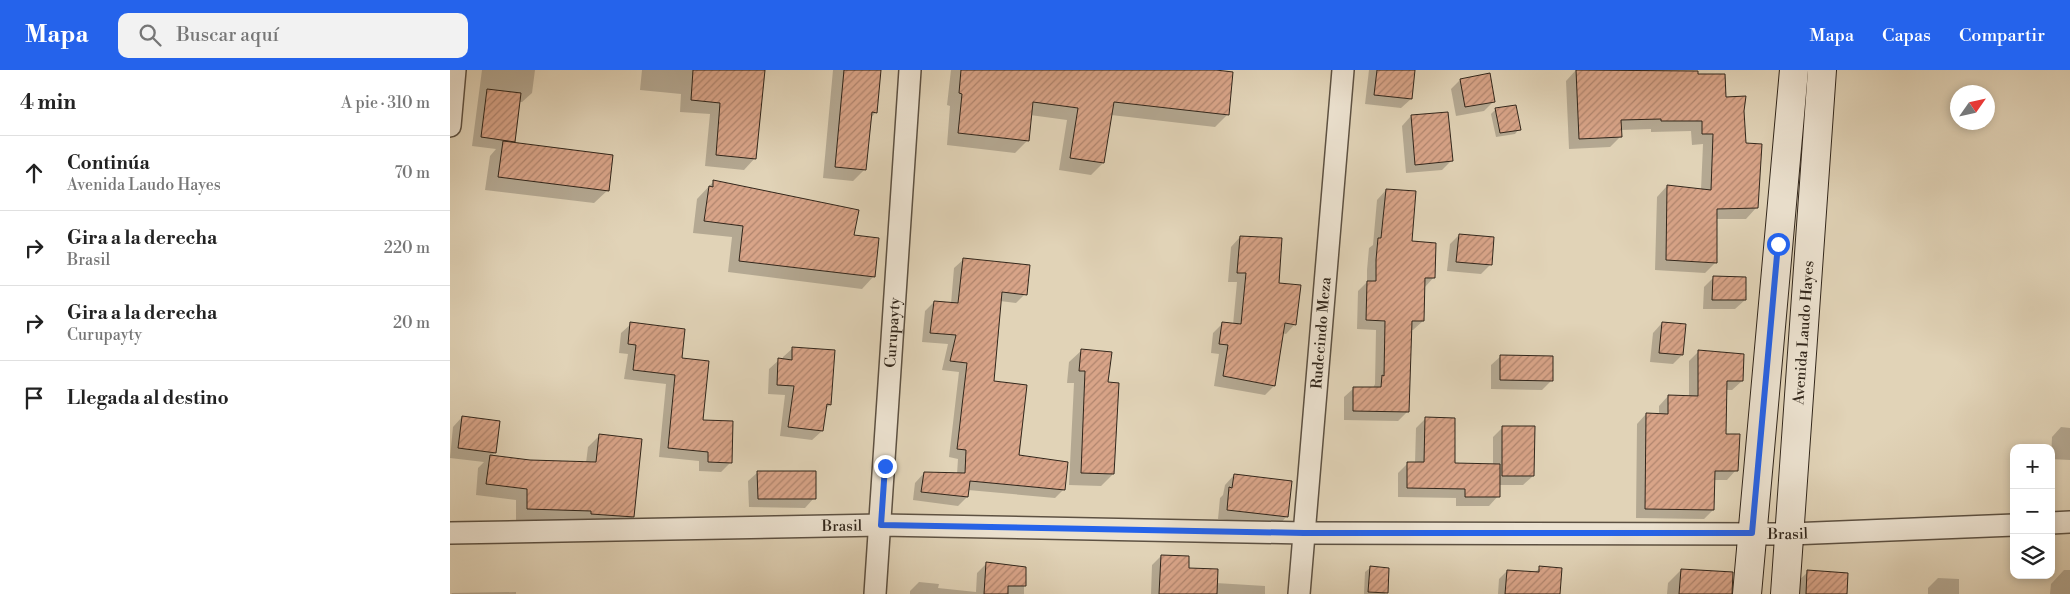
<!DOCTYPE html>
<html lang="es">
<head>
<meta charset="utf-8">
<style>
  body { margin:0; font-family:"Libre Bodoni",serif; background:#f2f2f2; color:#222 }
  .controls { position:absolute; right:15px; bottom:15px; display:grid; overflow:hidden; border-radius:10px; box-shadow:0 2px 8px #0003 }
  .controls button { width:45px; height:45px; display:grid; place-items:center; padding:0; border:0; border-bottom:1px solid #e0e0e0; background:#fff; color:#222; font:25px sans-serif }
  .compass { position:absolute; left:1500px; top:15px; width:45px; height:45px; border-radius:50%; background:#fff; box-shadow:0 2px 8px #0003; rotate:56deg }
  .stop { position:absolute; width:15px; height:15px; margin:-11px; border:4px solid #2563eb; border-radius:50%; background:#fff }
  .stop.end { background:#2563eb; border-color:#fff; box-shadow:0 1px 5px #0008 }
  .list { margin:0; padding:0; list-style:none }
  h2 { display:flex; justify-content:space-between; align-items:center; height:65px; margin:0; padding:0 20px; font-size:21px }
  h2 small { font-size:16px; font-weight:400; color:#767676 }
  .list li { display:grid; grid-template-columns:32px 1fr auto; gap:15px; align-items:center; box-sizing:border-box; height:75px; padding:0 20px; border-top:1px solid #e0e0e0 }
  .list b { display:block; font-size:19px; white-space:nowrap }
  .list p { margin:0; font-size:16px; white-space:nowrap; color:#767676 }
  .list em { font-size:16px; font-style:normal; color:#767676 }
  .icon { flex:none; width:28px; height:28px; fill:none; stroke:currentColor; stroke-width:2; stroke-linecap:round; stroke-linejoin:round }
  .map { position:relative; flex:none; width:1620px; height:524px; overflow:hidden }
  header { display:flex; align-items:center; gap:30px; box-sizing:border-box; height:70px; padding:0 25px; background:#2563eb; color:#fff }
  header strong { font-size:24px }
  nav { display:flex; gap:28px; margin-inline-start:auto; font-size:18px }
  .search { width:350px; height:45px; background:#f2f2f2; display:flex; align-items:center; gap:12px; box-sizing:border-box; padding:0 18px; border-radius:10px; color:#767676; font-size:19px }
  main { display:flex }
  aside { flex:1; background:#fff }
  .map>svg:first-child { display:block }
  .shadow { fill:#0003 }
  .building { fill:url(#building-hatch); stroke:#31261b }
  .lines { fill:none; stroke-linecap:round; stroke-linejoin:round }
  .street-casing { stroke:#5d5142; stroke-width:24 }
  .secondary-casing { stroke:#31261b; stroke-width:30 }
  .street { stroke:#ece2d0; stroke-width:21 }
  .secondary { stroke:#ece2d0; stroke-width:28 }
  .route { stroke:#2563eb; stroke-width:6 }
  .labels { text-anchor:middle; stroke-width:4.5; stroke-linejoin:round; paint-order:stroke }
  .street-label { font-size:15px; fill:#31261b; stroke:#ece2d0 }
</style>
</head>
<body>
<header>
<strong>Mapa</strong>
<div class="search"><svg class="icon" aria-label="search" viewBox="0 0 24 24"><circle cx="10" cy="10" r="6"/><path d="M15 15l6 6"/></svg>Buscar aquí</div>
<nav><a>Mapa</a><a>Capas</a><a>Compartir</a></nav>
</header>
<main>
<aside>
<h2>4 min<small>A pie · 310 m</small></h2>
<ul class="list">
<li><svg class="icon" aria-label="ahead" viewBox="0 0 24 24"><path d="M12 20V5M6 11l6-6 6 6"/></svg><div><b>Continúa</b><p>Avenida Laudo Hayes</p></div><em>70 m</em></li>
<li><svg class="icon" aria-label="right" viewBox="0 0 24 24"><path d="M7 20v-9h11M14 6l5 5-5 5"/></svg><div><b>Gira a la derecha</b><p>Brasil</p></div><em>220 m</em></li>
<li><svg class="icon" aria-label="right" viewBox="0 0 24 24"><path d="M7 20v-9h11M14 6l5 5-5 5"/></svg><div><b>Gira a la derecha</b><p>Curupayty</p></div><em>20 m</em></li>
<li><svg class="icon" aria-label="arrive" viewBox="0 0 24 24"><path d="M6 21V4h12l-3 4 3 4H6"/></svg><div><b>Llegada al destino</b></div></li>
</ul>
</aside>
<div class="map">
<svg width="1620" height="524" viewBox="0 0 1620 524">
  <defs>
    <pattern id="building-hatch" width="6" height="6" patternUnits="userSpaceOnUse" patternTransform="scale(1.25)"><rect width="6" height="6" fill="#d8a488"/><path d="M-1 1l2-2M0 6l6-6M5 7l2-2" fill="none" stroke="#b0856e"/></pattern>
  </defs>
  <rect width="100%" height="100%" fill="#e1d3b7"/>
  <filter id="stains"><feTurbulence type="fractalNoise" baseFrequency=".004" numOctaves="4"/><feColorMatrix values="0 0 0 0 .2 0 0 0 0 .09 0 0 0 0 .02 0 0 0 .5 -.17"/></filter>
  <radialGradient id="worn" r=".72"><stop offset=".6" stop-color="#630" stop-opacity="0"/><stop offset="1" stop-color="#630" stop-opacity=".3"/></radialGradient>
  <g class="shadow">
    <path d="M32,0h53l-3,23 -10,9h-4l-4,39 -3,3 97,46 -14,13 -109,-13 5,-34 6,-7 -24,-3z"/>
    <path d="M192,0h121l-8,88 -11,12 -39,-4 5,-52 -30,-2 1,-18 -41,-4z"/>
    <path d="M383,0h47l-4,42 -6,7 -5,50 -12,12 -30,-3z"/>
    <path d="M501,0h253l23,45 -12,12 -104,-12 -8,48 -12,12 -32,-5 8,-50 -37,-5 -2,25 -13,13 -68,-8 3,-39 -3,-1z"/>
    <path d="M919,0h45l-3,29 -10,9 -36,-4z"/>
    <path d="M1126,0h78v3l43,2 27,23 19,12 2,34 11,64 -10,11h-31l1,43 -11,11 -50,-3 2,-73 10,-11 34,4 2,-46 -11,1 -1,-14 -40,1v-3l-30,1v6l-11,11 -41,2 -3,-68z"/>
    <path d="M1010,10l34,21 -10,10 -28,5 -5,-27z"/>
    <path d="M1046,39l23,20 -4,5 -19,3 -5,-23z"/>
    <path d="M961,46l40,45 -9,9 -36,3 -4,-47z"/>
    <path d="M264,111l138,55 26,3 -5,38 -11,12 -134,-17 4,-35 -39,-4 4,-34z"/>
    <path d="M936,120l24,52 24,35 -9,10 -2,34 -10,9h-3l-2,81 -10,10 -54,-1v-23l10,-9h19l2,-4 1,-54 -19,-1 1,-38 9,-9v-12l2,-22 4,-3 4,-45z"/>
    <path d="M1009,165l31,30 -9,9 -34,-3 3,-27z"/>
    <path d="M790,167l38,47 17,40 -9,10 -4,-1 -8,53 -9,9 -51,-9 5,-32 -8,-1 2,-20 10,-10 10,2 4,-43h-9l3,-35z"/>
    <path d="M514,189l61,35 -9,9 -16,-2 -8,81 26,74 46,33 -9,9 -87,-8 -1,7 -9,9 -45,-6 2,-17 9,-10 33,1 1,-15 -9,-2 10,-85 -17,-2 6,-26 -26,-2 3,-31 9,-9 17,2 3,-36z"/>
    <path d="M1263,208l32,22 -10,9h-32l1,-22z"/>
    <path d="M1212,253l20,32 -9,9 -23,-2 3,-29z"/>
    <path d="M181,254l50,35 21,62 28,42 -9,9 -22,-1v-10l-40,-4 7,-73 -42,-5 4,-25 -9,-1 2,-20z"/>
    <path d="M343,278l37,57 -6,5 -2,21 -10,9 -32,-4 5,-41 -17,-1 1,-25 10,-9h4v-3z"/>
    <path d="M632,280l25,33 6,91 -12,12 -32,-1 5,-102h-7l2,-21z"/>
    <path d="M1248,282l44,29 -10,9h-7v46l11,34 -9,10h-13l-1,30 -9,9 -68,-1 1,-94 9,-10 13,1v-9l9,-10 21,1v-36z"/>
    <path d="M1051,286l51,24 -10,10 -51,-1v-24z"/>
    <path d="M12,347l37,5 -4,31 -4,3 39,5 56,2 2,-16 11,-11 34,81 -12,11 -41,-5 -64,-3v-20l-40,-5 2,-27 6,-6 -34,-4 3,-31z"/>
    <path d="M975,349l29,45 39,1v-28l10,-10 30,49 -10,9h-24l-1,11 -9,10h-33v-8l-58,-1v-24l10,-10h7l1,-35z"/>
    <path d="M1611,357l9,1v32l-19,-1 1,-22z"/>
    <path d="M308,402l56,26 -9,10 -56,-1 -1,-26z"/>
    <path d="M784,405l53,41 -9,10 -60,-7 2,-21 3,-3 2,-10z"/>
    <path d="M711,486l55,27 49,3v8h-114l1,-29z"/>
    <path d="M536,494l38,4v26h-114v-3l9,-9 20,2 -1,4 38,4 1,-19z"/>
    <path d="M920,498l16,24 -1,2h-21l1,-22z"/>
    <path d="M1090,498l19,26h-61l1,-15 8,-8 27,2z"/>
    <path d="M1231,500l50,24h-64l1,-11z"/>
    <path d="M1614,500h6v24h-20l1,-10z"/>
    <path d="M1358,502l38,22h-47v-14z"/>
    <path d="M1488,508l21,1v15h-31v-6z"/>
    <path d="M66,522v2h-65l1,-1z"/>
  </g>
  <g class="building">
    <path d="M243,0h72l-9,89 -40,-4 4,-52 -29,-3z"/>
    <path d="M394,0h37l-4,43 -5,-1 -6,58 -31,-3z"/>
    <path d="M511,0h255l17,2 -4,43 -115,-13 -10,61 -34,-5 8,-50 -45,-6 -4,39 -71,-8 4,-39 -3,-1z"/>
    <path d="M927,0h38l-3,29 -38,-4z"/>
    <path d="M1126,0l122,1v3h27l1,23 20,-1 -2,15 2,32 16,1 -4,64 -41,1v54l-51,-3 1,-75 44,5 2,-56h-11v-13h-41v-2l-40,1 1,17 -43,2z"/>
    <path d="M1040,3l5,29 -30,5 -5,-28z"/>
    <path d="M37,19l34,4 -6,49 -34,-5z"/>
    <path d="M1066,35l5,25 -21,3 -5,-25z"/>
    <path d="M998,42l5,49 -38,4 -4,-50z"/>
    <path d="M53,71l110,14 -4,36 -111,-14z"/>
    <path d="M263,110l146,30 -5,25 25,3 -4,39 -136,-16 4,-35 -39,-5 5,-35 4,1z"/>
    <path d="M936,119l30,2 -4,50 24,2 -1,35h-10l-1,43h-12l-3,91 -56,-1v-24h28l1,-12 2,1 1,-55 -19,-1 1,-39h9v-21l2,-22h3z"/>
    <path d="M1009,164l35,3 -2,28 -36,-3z"/>
    <path d="M790,166l42,2 -3,45 22,2 -5,40 -11,-2 -10,63 -52,-10 5,-31 -9,-1 3,-22 19,2 5,-51h-9z"/>
    <path d="M513,188l67,7 -3,30 -25,-3 -8,89 33,4 -8,70 49,7 -3,28 -95,-9 -2,16 -47,-5 3,-20 41,1 1,-23 -9,-1 10,-86 -17,-2 6,-26 -26,-2 4,-32 24,2z"/>
    <path d="M1263,206l33,1v23h-34z"/>
    <path d="M180,252l55,7 -3,29 27,3 -6,59 30,1 -1,42 -24,-1v-10l-40,-4 7,-73 -42,-5 3,-25 -8,-1z"/>
    <path d="M1212,252l24,2 -3,31 -24,-2z"/>
    <path d="M342,277l43,3 -4,55 -4,-1 -4,27 -35,-4 6,-41 -17,-1 1,-27 14,2z"/>
    <path d="M631,279l31,3 -4,30 11,1 -5,91 -33,-1 4,-102h-6z"/>
    <path d="M1248,280l46,4 -1,27h-16l-1,53h14l-2,37h-23l-1,39 -69,-1 1,-96 22,1v-19l30,1z"/>
    <path d="M1050,285l53,1v25l-53,-1z"/>
    <path d="M12,346l38,5 -4,32 -38,-5z"/>
    <path d="M975,347l30,1v45l45,1v33h-35v-8l-58,-1v-26h17z"/>
    <path d="M1052,356h33l-1,50h-32z"/>
    <path d="M149,364l43,5 -8,78 -43,-3v-3l-64,-2v-20l-41,-5 4,-29 40,5 66,2z"/>
    <path d="M307,401h59v28h-58z"/>
    <path d="M784,404l58,7 -4,36 -61,-7 2,-23 3,1z"/>
    <path d="M711,485l28,1v12l29,1 -1,25h-58z"/>
    <path d="M536,492l40,5v19h-18v8h-24z"/>
    <path d="M920,496l19,2 -1,25 -20,-1z"/>
    <path d="M1089,496l23,2 -2,26h-55l2,-24 32,2z"/>
    <path d="M1231,499l52,3 -1,22h-53z"/>
    <path d="M1357,500l41,3 -1,21h-41z"/>
  </g>
  <g class="lines">
    <defs>
      <g id="street">
        <path d="M0,56l5,-56"/>
        <path d="M1601,453l19,-1"/>
        <path id="s1" d="M0,463l431,-8 423,8 486,1 224,-9"/>
        <path id="s2" d="M425,524l35,-524"/>
        <path id="s3" d="M849,524l44,-524"/>
      </g>
      <g id="secondary">
        <path d="M1297,524l47,-524"/>
        <path id="s4" d="M1335,524l37,-524"/>
      </g>
    </defs>
    <use href="#street" class="street-casing"/>
    <use href="#secondary" class="secondary-casing"/>
    <use href="#street" class="street"/>
    <use href="#secondary" class="secondary"/>
  </g>
  <g class="lines">
    <path class="route" d="M435,396l-4,59 423,8h448l26,-289"/>
  </g>
  <g class="labels">
    <g class="street-label">
      <text dy="5" stroke="none"><textPath href="#s2" startOffset="262">Curupayty</textPath></text>
      <text dy="5" stroke="none"><textPath href="#s3" startOffset="262">Rudecindo Meza</textPath></text>
      <text dy="5" stroke="none"><textPath href="#s4" startOffset="262">Avenida Laudo Hayes</textPath></text>
      <text dy="5" stroke="none"><textPath href="#s1" startOffset="392">Brasil</textPath></text>
      <text dy="5" stroke="none"><textPath href="#s1" startOffset="1338">Brasil</textPath></text>
    </g>
  </g>
  <rect width="100%" height="100%" filter="url(#stains)"/>
  <rect width="100%" height="100%" fill="url(#worn)"/>
</svg>
<div class="controls">
<button>+</button>
<button>−</button>
<button><svg class="icon" aria-label="layers" viewBox="0 0 24 24"><path d="M12 4l9 5-9 5-9-5zM3 14l9 5 9-5"/></svg></button>
</div>
<svg class="compass" viewBox="-18 -18 36 36"><path d="M0-13l5 13h-10z" fill="#e53935"/><path d="M0 13l5-13h-10z" fill="#767676"/></svg>
<div class="stop" style="left:1328px;top:174px"></div>
<div class="stop end" style="left:435px;top:396px"></div>
</div>
</main>
</body>
</html>
